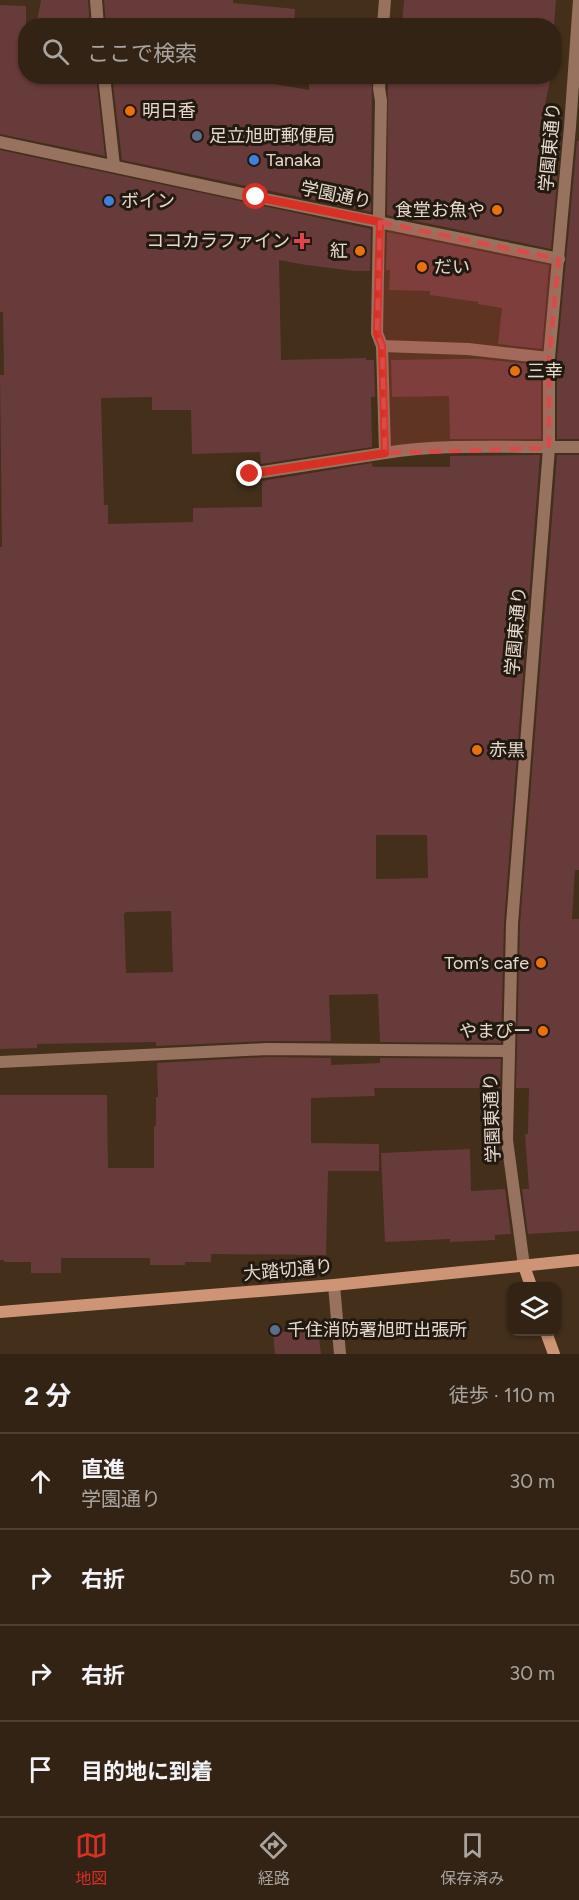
<!DOCTYPE html>
<html lang="ja">
<head>
<meta charset="utf-8">
<style>
  body { margin:0; font-family:Figtree,"Noto Sans JP",sans-serif; background:#3a2b1d; color:#f1f3f6 }
  .controls { position:absolute; right:18px; bottom:18px; display:grid; overflow:hidden; border-radius:12px; box-shadow:0 2px 4px #0004 }
  .controls button { width:54px; height:54px; display:grid; place-items:center; padding:0; border:0; border-bottom:2px solid #4d4034; background:#322314; color:#f1f3f6; font:30px sans-serif }
  .stop { position:absolute; width:18px; height:18px; margin:-14px; border:4px solid #d93025; border-radius:50%; background:#fff }
  .stop.end { background:#d93025; border-color:#fff; box-shadow:0 2px 6px #0008 }
  .list { margin:0; padding:0; list-style:none }
  h2 { display:flex; justify-content:space-between; align-items:center; height:78px; margin:0; padding:0 24px; font-size:26px }
  h2 small { font-size:20px; font-weight:400; color:#a8a4a0 }
  .list li { display:grid; grid-template-columns:39px 1fr auto; gap:18px; align-items:center; box-sizing:border-box; height:96px; padding:0 24px; border-top:2px solid #4d4034 }
  .list b { display:block; font-size:22px; white-space:nowrap }
  .list p { margin:0; font-size:20px; white-space:nowrap; color:#a8a4a0 }
  .list em { font-size:20px; font-style:normal; color:#a8a4a0 }
  .icon { flex:none; width:33px; height:33px; fill:none; stroke:currentColor; stroke-width:2; stroke-linecap:round; stroke-linejoin:round }
  .map { position:relative; flex:none; width:579px; height:1354px; overflow:hidden }
  .search { position:absolute; background:#322314; box-shadow:0 2px 4px #0004; left:18px; right:18px; top:18px; height:66px; display:flex; align-items:center; gap:15px; box-sizing:border-box; padding:0 21px; border-radius:24px; color:#a8a4a0; font-size:22px }
  .sheet { height:462px; background:#322314 }
  nav { display:flex; justify-content:space-around; align-items:center; box-sizing:border-box; height:84px; border-top:2px solid #4d4034; background:#322314; font-size:16px; color:#a8a4a0 }
  nav a { display:grid; justify-items:center; gap:3px }
  nav .on { color:#d93025 }
  .map>svg:first-child { display:block }
  .building { fill:#673b39; fill-rule:evenodd }
  .lines { fill:none; stroke-linecap:round; stroke-linejoin:round }
  .street { stroke:#97725f; stroke-width:12 }
  .secondary { stroke:#ce9476; stroke-width:12 }
  .route { stroke:#d93025; stroke-width:8 }
  .marked { fill:#d94b49; fill-opacity:0.2; stroke:#d94b49; stroke-width:4.5; stroke-dasharray:12 8; stroke-linejoin:round }
  .food-dot { fill:#e8710a; stroke:#221910; stroke-width:2 }
  .service-dot { fill:#5c6f8a; stroke:#221910; stroke-width:2 }
  .shop-dot { fill:#3f7fe0; stroke:#221910; stroke-width:2 }
  .health-dot { fill:#e0444e; stroke:#221910; stroke-width:2 }
  .labels { text-anchor:middle; stroke-width:6; stroke-linejoin:round; paint-order:stroke }
  .poi-label { font-size:18px; fill:#e6d9cd; stroke:#221910; text-anchor:start }
  .street-label { font-size:18px; fill:#e6d9cd; stroke:#221910 }
</style>
</head>
<body>
<div class="map">
<svg width="579" height="1354" viewBox="0 0 579 1354">
  <rect width="100%" height="100%" fill="#432f1a"/>
  <g class="building">
    <path d="M41,0h47l2,26h-54z"/>
    <path d="M104,0h129v3l62,6 -1,17h-188z"/>
    <path d="M404,0h152l-2,26h-152z"/>
    <path d="M0,5l26,1v70h70l9,80 -105,-22z"/>
    <path d="M112,76h116l81,14v-14h63l-1,136 -249,-52z"/>
    <path d="M388,76h163l-12,57 22,4 -10,112 -164,-34z"/>
    <path d="M577,141h2v298h-22v-81z"/>
    <path d="M0,150l371,79 -1,42h-16l-48,-6 -27,-5 2,100 85,-2v2h8l1,37h-4l1,50 -111,17 -1,-12 -68,2 -1,-44h-39v-13l-51,1 3,107h4v19l85,-2v-14l69,-1v-26l110,-18v3l3,1h75v-11l90,-1 -36,468 -3,120 -121,-1 -2,-48 -49,1 2,46h-64l-111,5v-4l-119,2v4l-37,1v-502h2l-2,-172h4l-1,-63h-3zM376,835h51l1,43 -52,1zM171,911l2,61 -47,1 -2,-59 2,-2z"/>
    <path d="M387,232l162,33 -7,84 -44,-5 4,-36 -24,-4v-2l-48,-7v-4l-41,-1 1,-20h-4z"/>
    <path d="M455,359h26l60,6v74h-91l-1,-43 -57,1 -1,-37z"/>
    <path d="M557,455h22v415h-4l-3,49h7v312l-51,3 -6,-45h7l-4,-55h3l1,-46h-13l4,-164z"/>
    <path d="M267,1057l64,1v7l49,-2v-5l121,1 -1,29h-126l1,8 -64,2v45l68,1v27h-51l-2,84 -115,-1v8h-26v3h-35v-7h-89v15h-30v-11h-27v-2h-4v-165h107l1,73h46v-42h2v-29h2l-1,-34z"/>
    <path d="M470,1149l1,42 34,-2 6,45 -16,1v5l-45,2v-3l-65,3 -4,-89z"/>
    <path d="M318,1329l3,25h-46l-2,-21z"/>
  </g>
  <g class="lines">
    <g class="street">
      <path d="M96,0l2,26"/>
      <path d="M383,26l2,-26"/>
      <path d="M104,76l10,90"/>
      <path d="M0,142l256,55 303,62"/>
      <path d="M382,346l86,3 81,9"/>
      <path d="M385,453c63,-10 130,-5 194,-6"/>
      <path d="M250,474l135,-21 -3,-107 -5,-13 4,-232 -2,-13 1,-12"/>
      <path d="M0,1062l267,-13 241,2"/>
      <path d="M524,1266l-17,-126 5,-216 37,-476v-90l21,-231 9,-127"/>
      <path d="M334,1285l6,69"/>
    </g>
    <g class="secondary">
      <path d="M524,1266l7,20"/>
      <path d="M0,1312l334,-27 245,-25"/>
      <path d="M546,1332l8,22"/>
    </g>
  </g>
  <g class="lines">
    <path class="route" d="M250,474l135,-21 -3,-107 -5,-13 3,-111 -124,-25"/>
  </g>
  <path class="marked" d="M380,222l179,37 -10,99v90l-164,5 -3,-107 -5,-13z"/>
  <g class="food-dot">
    <circle cx="130" cy="111" r="6"/>
    <circle cx="497" cy="210" r="6"/>
    <circle cx="360" cy="251" r="6"/>
    <circle cx="422" cy="267" r="6"/>
    <circle cx="515" cy="371" r="6"/>
    <circle cx="477" cy="750" r="6"/>
    <circle cx="541" cy="963" r="6"/>
    <circle cx="543" cy="1031" r="6"/>
  </g>
  <g class="service-dot">
    <circle cx="197" cy="136" r="6"/>
    <circle cx="275" cy="1330" r="6"/>
  </g>
  <g class="shop-dot">
    <circle cx="254" cy="160" r="6"/>
    <circle cx="109" cy="201" r="6"/>
  </g>
  <path class="health-dot" d="M299 232h6v6h6v6h-6v6h-6v-6h-6v-6h6z"/>
  <g class="labels">
    <g class="poi-label">
      <text x="142" y="117">明日香</text>
      <text x="209" y="142">足立旭町郵便局</text>
      <text x="266" y="166">Tanaka</text>
      <text x="121" y="207">ボイン</text>
      <text x="485" y="216" text-anchor="end">食堂お魚や</text>
      <text x="290" y="247" text-anchor="end">ココカラファイン</text>
      <text x="348" y="257" text-anchor="end">紅</text>
      <text x="434" y="273">だい</text>
      <text x="527" y="377">三幸</text>
      <text x="489" y="756">赤黒</text>
      <text x="529" y="969" text-anchor="end">Tom’s cafe</text>
      <text x="531" y="1037" text-anchor="end">やまぴー</text>
      <text x="287" y="1336">千住消防署旭町出張所</text>
    </g>
    <g class="street-label">
      <text transform="translate(550 147) rotate(-85)" y="6">学園東通り</text>
      <text transform="translate(336 195) rotate(12)" y="6">学園通り</text>
      <text transform="translate(516 631) rotate(-85)" y="6">学園東通り</text>
      <text transform="translate(492 1118) rotate(-92)" y="6">学園東通り</text>
      <text transform="translate(288 1270) rotate(-5)" y="6">大踏切通り</text>
    </g>
  </g>
</svg>
<div class="controls">
<button><svg class="icon" aria-label="layers" viewBox="0 0 24 24"><path d="M12 4l9 5-9 5-9-5zM3 14l9 5 9-5"/></svg></button>
</div>
<div class="stop" style="left:256px;top:197px"></div>
<div class="stop end" style="left:250px;top:474px"></div>
<div class="search"><svg class="icon" aria-label="search" viewBox="0 0 24 24"><circle cx="10" cy="10" r="6"/><path d="M15 15l6 6"/></svg>ここで検索</div>
</div>
<section class="sheet">
<h2>2 分<small>徒歩 · 110 m</small></h2>
<ul class="list">
<li><svg class="icon" aria-label="ahead" viewBox="0 0 24 24"><path d="M12 20V5M6 11l6-6 6 6"/></svg><div><b>直進</b><p>学園通り</p></div><em>30 m</em></li>
<li><svg class="icon" aria-label="right" viewBox="0 0 24 24"><path d="M7 20v-9h11M14 6l5 5-5 5"/></svg><div><b>右折</b></div><em>50 m</em></li>
<li><svg class="icon" aria-label="right" viewBox="0 0 24 24"><path d="M7 20v-9h11M14 6l5 5-5 5"/></svg><div><b>右折</b></div><em>30 m</em></li>
<li><svg class="icon" aria-label="arrive" viewBox="0 0 24 24"><path d="M6 21V4h12l-3 4 3 4H6"/></svg><div><b>目的地に到着</b></div></li>
</ul>
</section>
<nav>
<a class="on"><svg class="icon" aria-label="map" viewBox="0 0 24 24"><path d="M3 6l6-2 6 2 6-2v14l-6 2-6-2-6 2zM9 4v14M15 6v14"/></svg>地図</a>
<a><svg class="icon" aria-label="directions" viewBox="0 0 24 24"><path d="M12 3l9 9-9 9-9-9zM9 14v-3h6M13 9l2 2-2 2"/></svg>経路</a>
<a><svg class="icon" aria-label="saved" viewBox="0 0 24 24"><path d="M7 4h10v16l-5-4-5 4z"/></svg>保存済み</a>
</nav>
</body>
</html>
